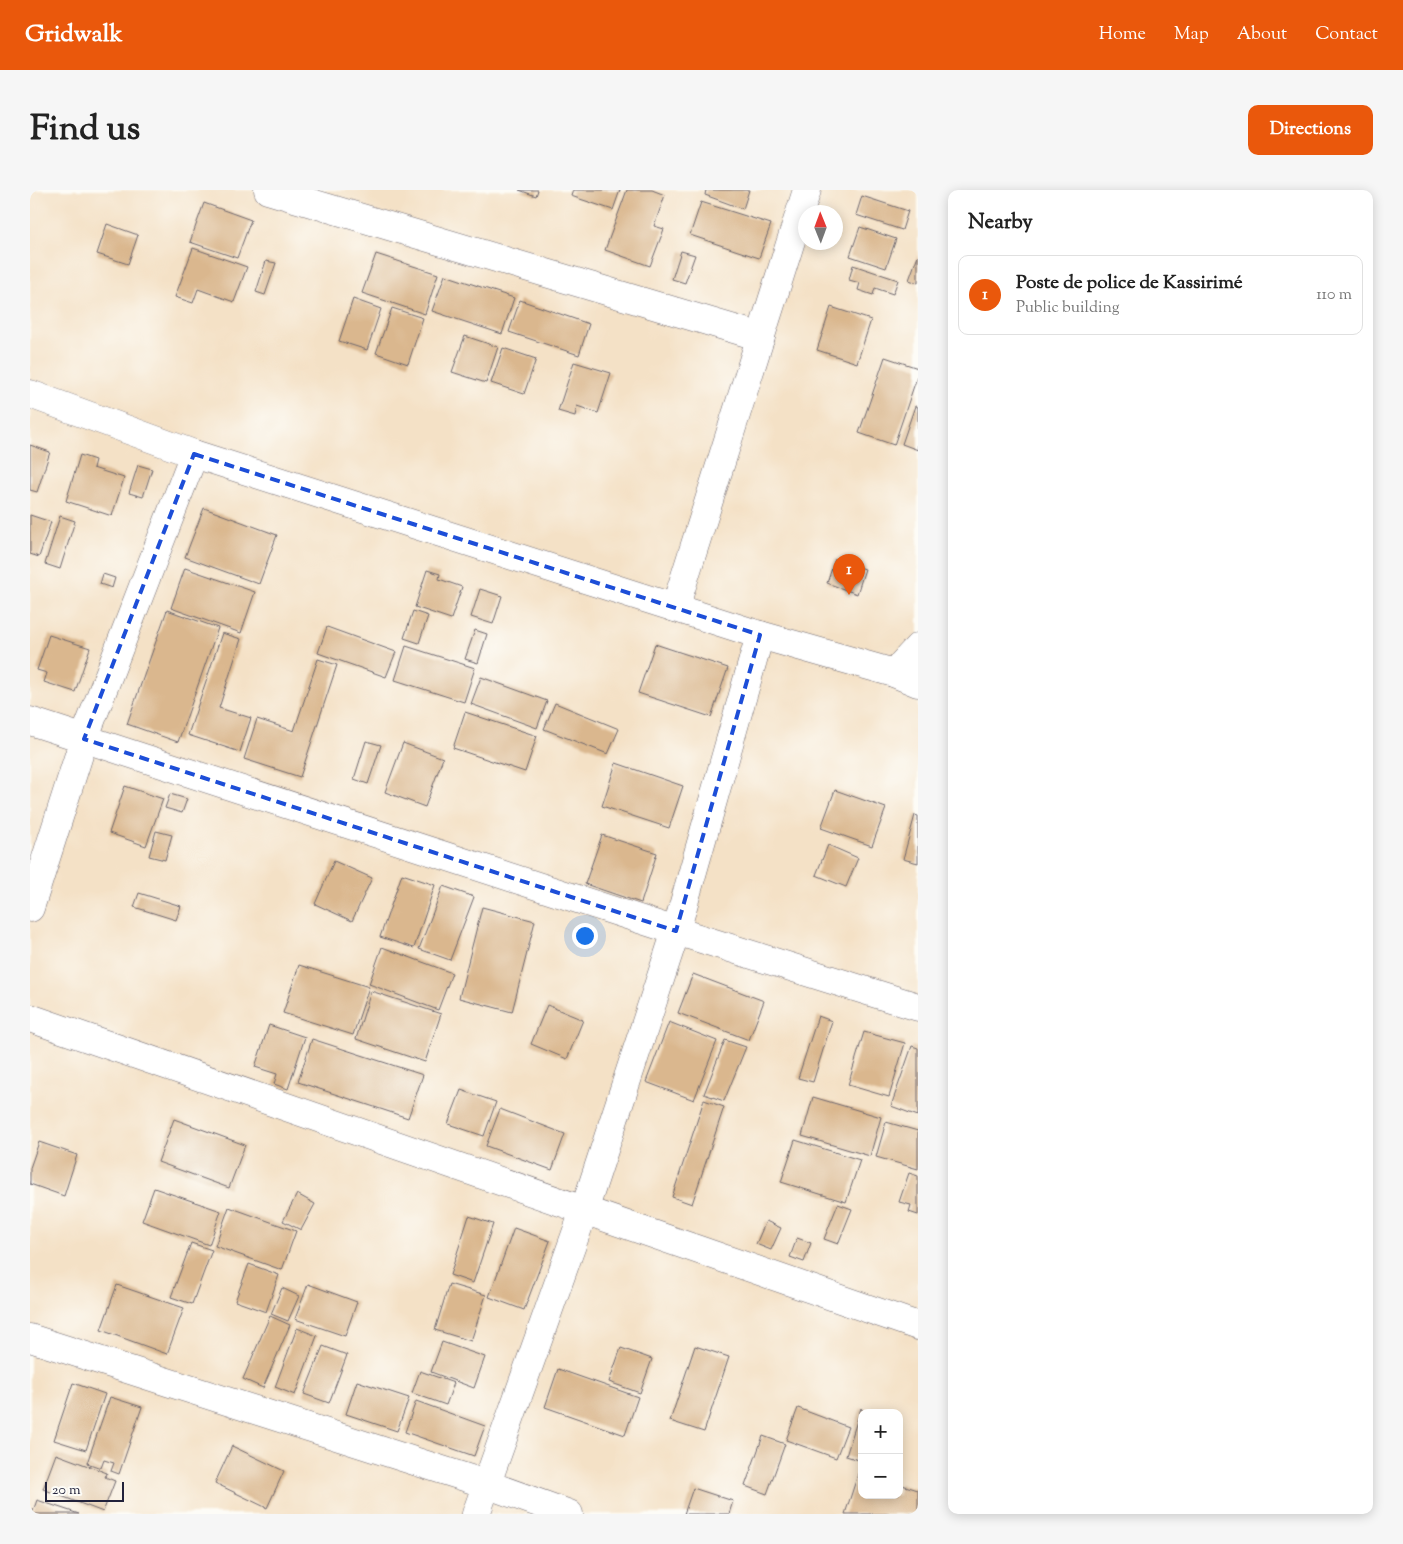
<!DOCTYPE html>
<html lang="en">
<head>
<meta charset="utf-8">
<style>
  body { margin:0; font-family:"Sorts Mill Goudy",serif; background:#f6f6f6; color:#222 }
  .controls { position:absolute; right:15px; bottom:15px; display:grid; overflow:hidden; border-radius:10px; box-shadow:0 2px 12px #0003 }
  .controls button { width:45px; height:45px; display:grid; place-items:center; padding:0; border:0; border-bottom:1px solid #e0e0e0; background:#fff; color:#222; font:25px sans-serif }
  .compass { position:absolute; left:768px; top:15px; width:45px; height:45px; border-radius:50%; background:#fff; box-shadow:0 2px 12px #0003; rotate:359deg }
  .scale { position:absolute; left:15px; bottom:12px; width:79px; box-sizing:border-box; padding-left:5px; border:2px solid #22223b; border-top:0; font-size:14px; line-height:18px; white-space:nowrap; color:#22223b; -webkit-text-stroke:4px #fdfcf7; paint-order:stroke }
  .you { position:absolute; left:554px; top:745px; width:18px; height:18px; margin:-12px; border:4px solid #fff; border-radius:50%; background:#1a73e8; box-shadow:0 0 0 8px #1a73e833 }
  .badge { display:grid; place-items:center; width:32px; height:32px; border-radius:50%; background:#ea580c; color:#fff; font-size:16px; font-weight:700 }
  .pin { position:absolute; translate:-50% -41px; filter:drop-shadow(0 1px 2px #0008) }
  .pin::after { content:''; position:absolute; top:26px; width:18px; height:15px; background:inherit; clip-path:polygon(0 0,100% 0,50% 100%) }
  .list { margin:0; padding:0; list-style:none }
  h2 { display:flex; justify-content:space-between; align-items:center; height:65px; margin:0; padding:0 20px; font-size:21px }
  h2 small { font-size:16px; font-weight:400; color:#767676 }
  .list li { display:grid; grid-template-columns:32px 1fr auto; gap:15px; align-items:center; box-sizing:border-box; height:80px; margin:0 10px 10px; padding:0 10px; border:1px solid #e0e0e0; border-radius:10px }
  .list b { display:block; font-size:19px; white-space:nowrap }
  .list p { margin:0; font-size:16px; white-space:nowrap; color:#767676 }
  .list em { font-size:16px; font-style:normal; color:#767676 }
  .map { position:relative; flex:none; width:888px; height:1324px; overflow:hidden; border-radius:10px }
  header { display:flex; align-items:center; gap:30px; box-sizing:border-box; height:70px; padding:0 25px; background:#ea580c; color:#fff }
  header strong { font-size:24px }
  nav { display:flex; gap:28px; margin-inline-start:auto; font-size:18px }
  .intro { display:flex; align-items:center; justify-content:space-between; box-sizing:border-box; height:120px; padding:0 30px }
  h1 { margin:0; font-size:35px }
  .button { padding:12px 22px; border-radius:10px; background:#ea580c; color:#fff; font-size:18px; font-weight:700 }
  main { display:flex; gap:30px; padding:0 30px }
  aside { flex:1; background:#fff; border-radius:10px; box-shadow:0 2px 12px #0003 }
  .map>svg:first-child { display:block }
  .building { fill:#dab78e }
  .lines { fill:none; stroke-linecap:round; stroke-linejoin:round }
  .minor-casing { stroke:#6c656c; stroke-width:29 }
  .tertiary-casing { stroke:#6c656c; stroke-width:29 }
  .minor { stroke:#fff; stroke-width:28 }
  .tertiary { stroke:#fff; stroke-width:28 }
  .marked { fill:none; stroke:#1d4ed8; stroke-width:4; stroke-dasharray:10 6; stroke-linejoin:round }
</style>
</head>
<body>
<header>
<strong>Gridwalk</strong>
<nav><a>Home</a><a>Map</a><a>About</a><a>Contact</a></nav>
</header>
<div class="intro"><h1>Find us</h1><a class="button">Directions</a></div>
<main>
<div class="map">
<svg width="888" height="1324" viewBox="0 0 888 1324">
  <rect width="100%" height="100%" fill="#fdfcf7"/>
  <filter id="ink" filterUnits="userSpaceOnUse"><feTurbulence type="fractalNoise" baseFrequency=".02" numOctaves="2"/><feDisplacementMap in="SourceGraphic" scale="10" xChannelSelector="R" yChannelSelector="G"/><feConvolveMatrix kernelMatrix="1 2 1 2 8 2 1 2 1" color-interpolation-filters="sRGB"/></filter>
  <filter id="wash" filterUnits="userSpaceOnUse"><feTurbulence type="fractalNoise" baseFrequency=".0096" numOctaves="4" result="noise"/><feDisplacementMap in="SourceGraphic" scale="20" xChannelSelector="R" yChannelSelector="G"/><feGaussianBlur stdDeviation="1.12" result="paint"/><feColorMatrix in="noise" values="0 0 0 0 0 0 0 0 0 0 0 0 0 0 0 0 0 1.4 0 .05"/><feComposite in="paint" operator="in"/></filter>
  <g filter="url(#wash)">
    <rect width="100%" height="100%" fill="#f4e1c6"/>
    <g id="blocks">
      <g class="building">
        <path d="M489,0h19l-2,6z"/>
        <path d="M543,0h47l-7,20 -42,-14z"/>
        <path d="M597,0h25l13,5 -11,31 10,3 -14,37 -45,-16z"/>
        <path d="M676,0h43l-6,19 -38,-14z"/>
        <path d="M832,6l46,15 -6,19 -46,-15z"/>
        <path d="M671,12l70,22 -12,34 -69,-23z"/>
        <path d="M174,13l47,17 -14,38 -47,-16z"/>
        <path d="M77,34l31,11 -10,29 -31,-10z"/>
        <path d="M830,37l36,12 -10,29 -36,-12z"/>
        <path d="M163,58l54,19 -13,35 -36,-13 -5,14 -18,-6z"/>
        <path d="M651,61l14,4 -10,28 -13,-4z"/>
        <path d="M346,64l62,20 -13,40 -63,-21z"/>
        <path d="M888,65v28l-9,-3z"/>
        <path d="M236,71l10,2 -11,32 -9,-3z"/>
        <path d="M823,75l45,15 -5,14 -18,-6 -2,7 -15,-5 2,-7 -11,-3z"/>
        <path d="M415,85l69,23 -12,36 -70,-23z"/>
        <path d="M323,109l28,10 -14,41 -28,-9z"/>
        <path d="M490,110l69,24 -10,31 -70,-23z"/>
        <path d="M801,117l40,13 -14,43 -40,-13z"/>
        <path d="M362,118l31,10 -15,46 -32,-11z"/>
        <path d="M435,146l33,11 -12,36 -34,-11z"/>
        <path d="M473,158l33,11 -12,35 -33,-11z"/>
        <path d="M855,167l33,11v6l-24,71 -35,-12z"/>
        <path d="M544,172l37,11 -13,40 -21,-7 -2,10 -17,-5z"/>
        <path d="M885,216l3,1v43l-16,-6z"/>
        <path d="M0,255l20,7 -13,40 -7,-2z"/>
        <path d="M50,265l15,5 -2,8 31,10 -12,38 -46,-15z"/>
        <path d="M108,275l14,4 -9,28 -14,-4z"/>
        <path d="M174,318l73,27 -18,49 -74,-27z"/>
        <path d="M0,325l21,7 -12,35 -9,-3z"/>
        <path d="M30,326l15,5 -15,48 -15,-5z"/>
        <path d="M805,369l30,10 -8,25 -30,-11z"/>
        <path d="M155,378l70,24 -14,41 -70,-25z"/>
        <path d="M397,380l13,4 -1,5 23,8 -11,32 -36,-12z"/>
        <path d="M73,384l12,4 -3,10 -12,-4z"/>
        <path d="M450,399l22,7 -9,28 -22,-7z"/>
        <path d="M137,420l51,18 -40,114 -51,-18z"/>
        <path d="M383,421l15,5 -9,27 -15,-5z"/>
        <path d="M297,437l69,25 -10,25 -68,-24z"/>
        <path d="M445,440l12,4 -9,29 -13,-4z"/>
        <path d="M192,443l19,6 -22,69 32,10 -11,34 -52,-17z"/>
        <path d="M19,445l41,13 -15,44 -31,-10 3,-9 -10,-3z"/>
        <path d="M625,454l73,24 -17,49 -73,-24z"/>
        <path d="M376,456l69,22 -11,34 -69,-22z"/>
        <path d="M288,469l19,6 -37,112 -56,-18 13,-40 37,12z"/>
        <path d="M451,487l66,24 -10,27 -66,-24z"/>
        <path d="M525,513l64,26 -11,25 -64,-25z"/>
        <path d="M435,522l72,24 -12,36 -72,-24z"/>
        <path d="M336,551l15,4 -13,39 -14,-5z"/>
        <path d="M373,553l40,15 -18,49 -40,-15z"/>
        <path d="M586,573l67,23 -14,42 -67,-22z"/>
        <path d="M95,596l38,13 -17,47 -37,-13z"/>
        <path d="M805,600l51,18 -14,38 -51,-18z"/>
        <path d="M140,604l17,5 -5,14 -17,-5z"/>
        <path d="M885,625l3,1v47l-15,-4z"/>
        <path d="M126,641l16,4 -7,25 -16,-4z"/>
        <path d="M572,645l55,18 -16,50 -56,-19z"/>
        <path d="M798,655l30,13 -12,29 -30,-12z"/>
        <path d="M304,671l38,17 -20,43 -37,-17z"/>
        <path d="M372,684l33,11 -21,63 -34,-11z"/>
        <path d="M413,696l31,11 -24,63 -31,-11z"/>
        <path d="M109,703l42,13 -5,14 -42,-13z"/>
        <path d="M452,717l53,14 -23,91 -53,-14z"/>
        <path d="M352,757l70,26 -14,37 -69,-26z"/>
        <path d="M269,775l70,22 -16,48 -70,-22z"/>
        <path d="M663,784l71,27 -15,39 -71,-27z"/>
        <path d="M341,801l70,23 -16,48 -69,-23z"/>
        <path d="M517,815l36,15 -16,39 -36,-15z"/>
        <path d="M788,826l14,5 -19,61 -15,-4z"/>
        <path d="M639,832l48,19 -23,59 -48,-18z"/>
        <path d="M239,835l36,12 -17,52 -14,-5 3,-10 -22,-7z"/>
        <path d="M834,842l41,11 -16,54 -41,-12z"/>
        <path d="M282,849l111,36 -15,43 -110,-36z"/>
        <path d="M695,850l21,7 -22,54 -20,-7z"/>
        <path d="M882,856l6,2v68l-27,-10z"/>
        <path d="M431,900l35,12 -12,34 -36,-12z"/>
        <path d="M783,907l68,20 -11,39 -68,-20z"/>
        <path d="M674,910l20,7 -32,97 -20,-7z"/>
        <path d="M470,919l65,25 -13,36 -66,-24z"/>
        <path d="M144,929l71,26 -16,43 -71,-26z"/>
        <path d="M856,932l32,9v38l-42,-12z"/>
        <path d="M765,950l65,20 -14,42 -65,-20z"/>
        <path d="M9,952l38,13 -13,41 -34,-12v-16z"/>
        <path d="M879,983l9,3v39l-9,-3 2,-7 -12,-3z"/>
        <path d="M124,998l67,23 -12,34 -67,-24z"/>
        <path d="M267,1004l18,10 -14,26 -18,-9z"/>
        <path d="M808,1014l14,5 -14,35 -14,-5z"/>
        <path d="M199,1017l67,24 -14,39 -67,-24z"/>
        <path d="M439,1026l24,8 -20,59 -23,-8z"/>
        <path d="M736,1031l15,7 -10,22 -15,-6z"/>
        <path d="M484,1038l36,13 -26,69 -35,-13z"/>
        <path d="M767,1048l14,5 -7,19 -14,-5z"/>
        <path d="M161,1053l21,7 -20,54 -21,-7z"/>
        <path d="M219,1074l30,11 -13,37 -31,-11z"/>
        <path d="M278,1094l49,18 -12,34 -50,-17z"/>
        <path d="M419,1094l37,11 -15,46 -36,-11z"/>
        <path d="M87,1095l67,23 -17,46 -66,-24z"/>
        <path d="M252,1098l17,8 -11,25 -17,-7z"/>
        <path d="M240,1126l20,9 -27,63 -20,-9z"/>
        <path d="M267,1138l20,8 -22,59 -20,-8z"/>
        <path d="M412,1152l43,15 -11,31 -43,-16z"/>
        <path d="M293,1156l24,9 -18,48 -25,-9z"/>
        <path d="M665,1156l34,11 -25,75 -34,-11z"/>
        <path d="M591,1158l31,11 -12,34 -31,-11z"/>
        <path d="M528,1179l80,28 -13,38 -80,-28z"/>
        <path d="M390,1181l34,12 -8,22 -34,-12z"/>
        <path d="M327,1191l52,17 -12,33 -51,-17z"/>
        <path d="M43,1193l32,11 -19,56 -32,-10z"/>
        <path d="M80,1207l32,10 -23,67 -8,-3 3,-8 -10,-3 -3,8 -14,-5z"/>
        <path d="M386,1211l69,25 -11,30 -69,-24z"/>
        <path d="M768,1218l50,19 -12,31 -50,-18z"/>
        <path d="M831,1218l1,2 6,2 -6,1v48l-16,-5z"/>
        <path d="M733,1246l22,8 -18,50 -22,-8z"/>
        <path d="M202,1256l52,25 -17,37 -52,-25z"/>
        <path d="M26,1264l51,19 -2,4 10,4 -12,31 -60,-23z"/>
        <path d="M829,1281h3v24h37v-11l19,6v24h-73z"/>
        <path d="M663,1298l40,13 -4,13h-45z"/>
        <path d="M7,1310l42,14h-47z"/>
      </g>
    </g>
  </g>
  <g filter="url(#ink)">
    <use href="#blocks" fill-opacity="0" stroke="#6c656c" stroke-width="1"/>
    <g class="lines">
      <defs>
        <g id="minor">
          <path d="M238,0l493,147"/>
          <path d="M645,418l132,-418"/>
          <path d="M864,483l24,-26"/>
          <path d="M0,531l646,210 242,76"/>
          <path d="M0,718l54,-169 110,-285"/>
          <path d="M0,828l888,308"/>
          <path d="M0,1148l456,146 83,30"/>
          <path d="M446,1324l108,-303 92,-280 84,-296"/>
        </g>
        <path id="tertiary" d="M0,204l164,60 566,181 134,38 24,10"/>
      </defs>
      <use href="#minor" class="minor-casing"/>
      <use href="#tertiary" class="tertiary-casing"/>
      <use href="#minor" class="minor"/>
      <use href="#tertiary" class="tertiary"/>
    </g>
  </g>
  <path class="marked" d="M164,264l566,181 -84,296 -592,-192z"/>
</svg>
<div class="controls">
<button>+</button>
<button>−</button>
</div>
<svg class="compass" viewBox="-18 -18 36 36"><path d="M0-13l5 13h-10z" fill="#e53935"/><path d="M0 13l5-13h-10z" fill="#767676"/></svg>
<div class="scale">20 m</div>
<div class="you"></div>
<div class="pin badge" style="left:819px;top:405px">1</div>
</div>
<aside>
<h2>Nearby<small></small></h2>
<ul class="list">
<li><span class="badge">1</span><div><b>Poste de police de Kassirimé</b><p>Public building</p></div><em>110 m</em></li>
</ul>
</aside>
</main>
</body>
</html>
